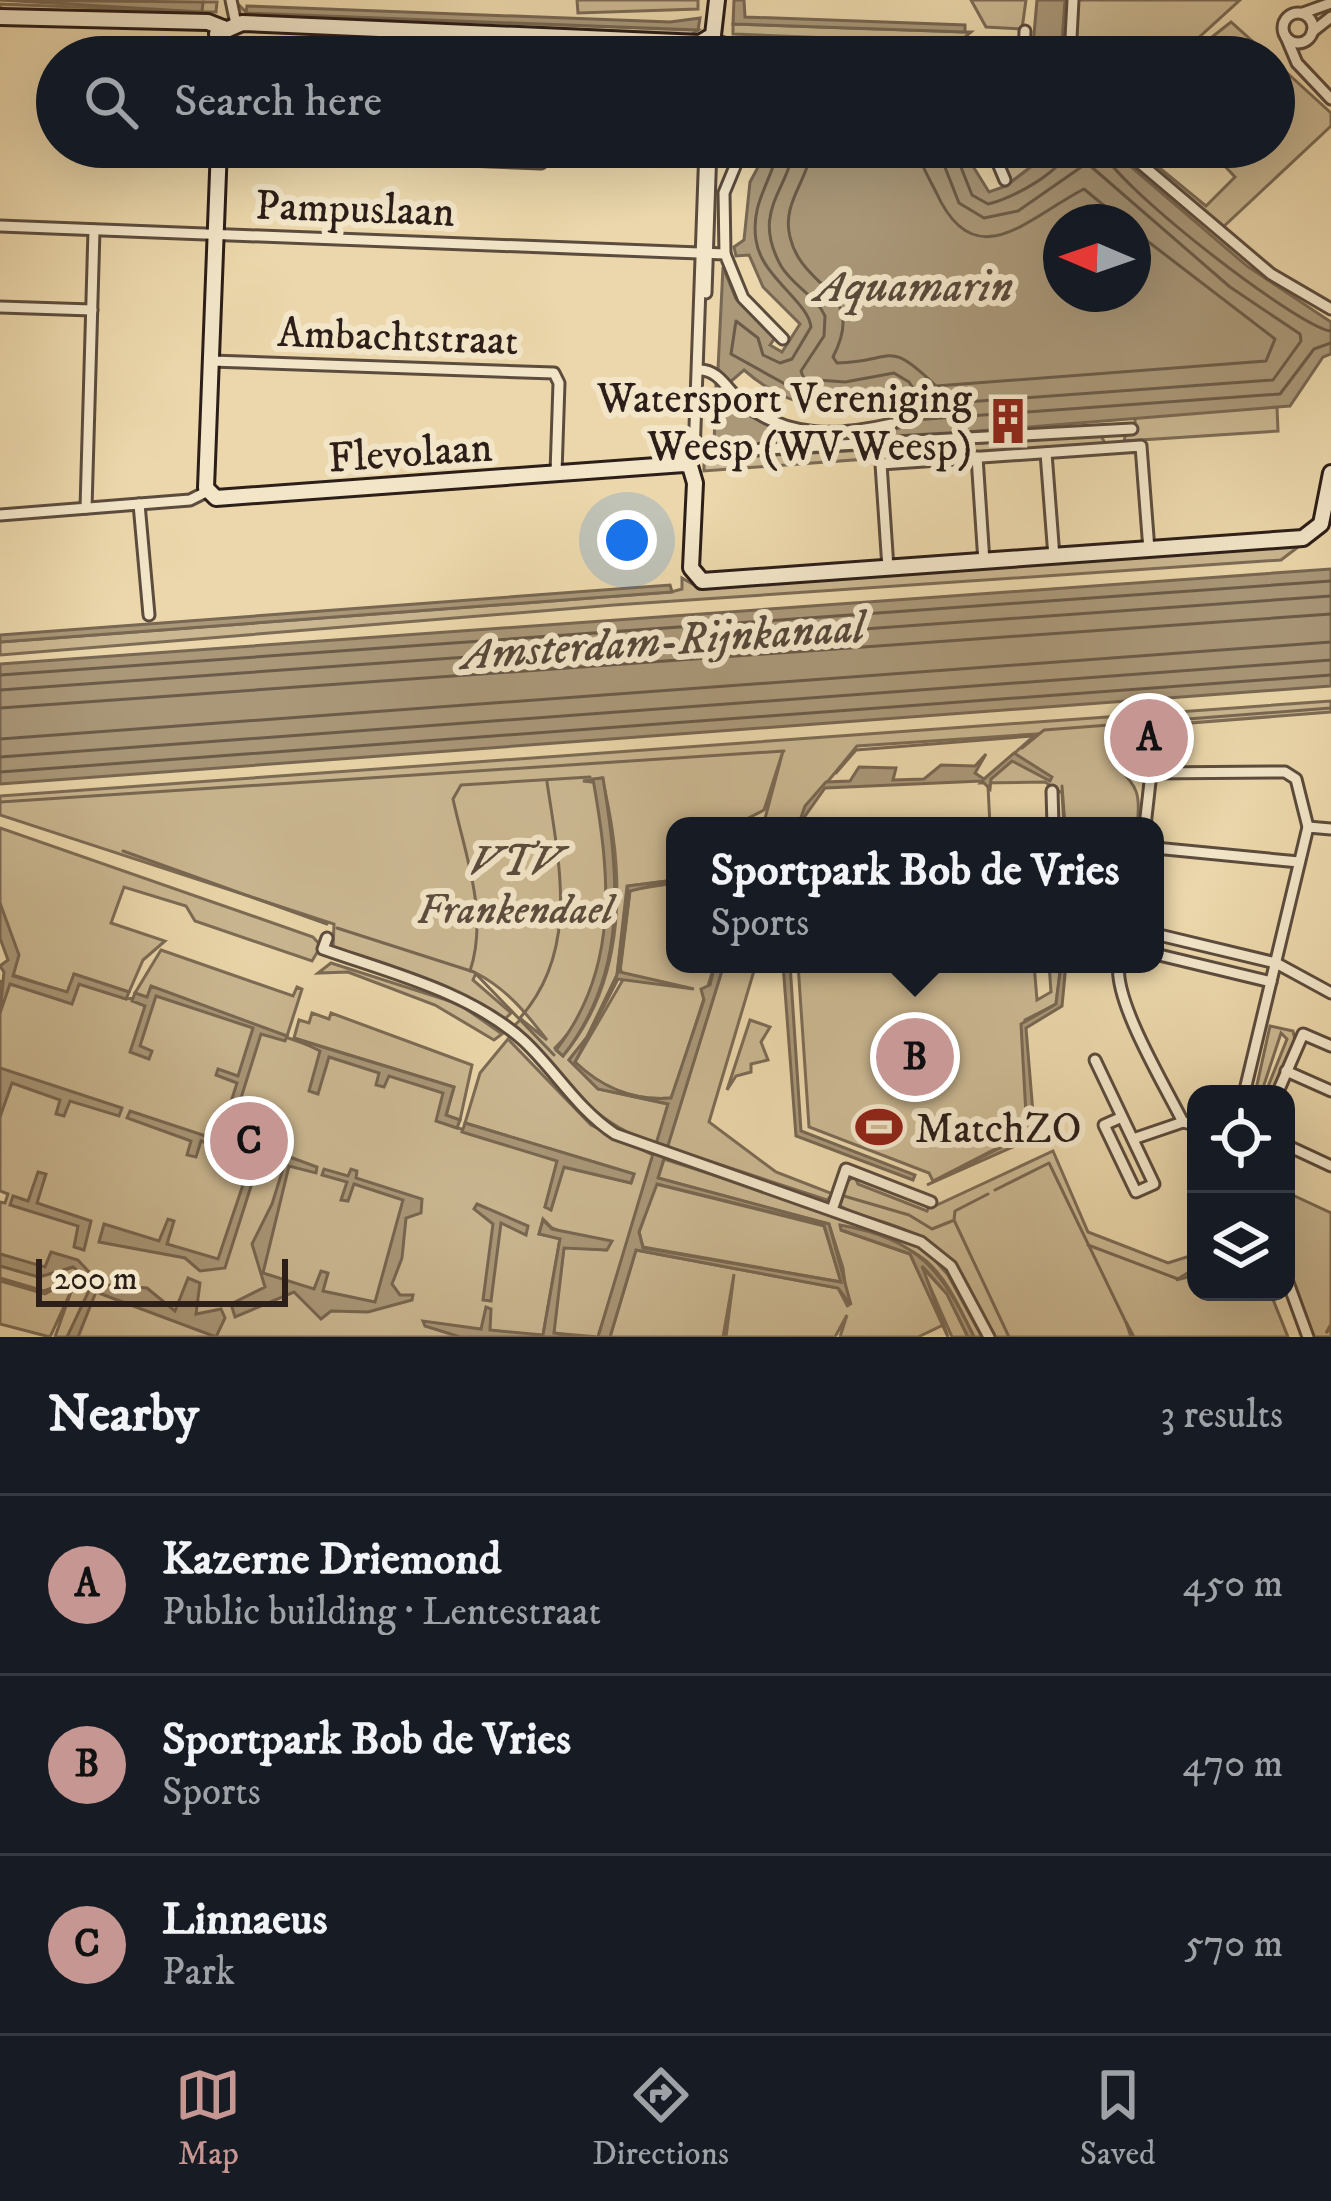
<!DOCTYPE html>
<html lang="en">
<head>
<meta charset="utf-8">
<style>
  body { margin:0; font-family:"IM FELL DW Pica",serif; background:#242831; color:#f1f3f6 }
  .controls { position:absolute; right:36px; bottom:36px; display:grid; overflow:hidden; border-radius:24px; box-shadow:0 12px 48px #0002 }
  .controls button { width:108px; height:108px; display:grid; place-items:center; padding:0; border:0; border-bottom:3px solid #363941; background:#171b24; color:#f1f3f6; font:60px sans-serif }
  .compass { position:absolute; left:1043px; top:204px; width:108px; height:108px; border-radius:50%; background:#171b24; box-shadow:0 12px 48px #0002; rotate:272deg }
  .scale { position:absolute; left:36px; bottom:30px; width:252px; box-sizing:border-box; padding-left:12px; border:6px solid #2c1e18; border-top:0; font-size:33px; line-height:42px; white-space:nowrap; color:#2c1e18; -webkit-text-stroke:9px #f2e5c8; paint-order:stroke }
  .you { position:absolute; left:627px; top:540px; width:42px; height:42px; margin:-30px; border:9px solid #fff; border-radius:50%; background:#1a73e8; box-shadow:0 0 0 18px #1a73e833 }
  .badge { display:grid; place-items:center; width:78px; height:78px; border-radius:50%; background:#c59692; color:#111; font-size:39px; font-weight:700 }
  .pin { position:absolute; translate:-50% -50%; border:6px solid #fff; box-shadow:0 3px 12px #0006 }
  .popup { position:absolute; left:666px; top:817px; width:498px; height:156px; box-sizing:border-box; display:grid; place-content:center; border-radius:24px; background:#171b24; filter:drop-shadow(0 3px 9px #0005); font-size:39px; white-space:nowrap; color:#9ea1a6 }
  .popup b { font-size:45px; color:#f1f3f6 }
  .popup::after { content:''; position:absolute; left:50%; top:100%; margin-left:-24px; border:24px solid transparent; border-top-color:#171b24 }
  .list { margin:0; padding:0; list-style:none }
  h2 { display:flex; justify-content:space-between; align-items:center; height:156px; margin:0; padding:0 48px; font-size:51px }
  h2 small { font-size:39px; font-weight:400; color:#9ea1a6 }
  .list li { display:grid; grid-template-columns:78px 1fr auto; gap:36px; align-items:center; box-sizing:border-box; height:180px; padding:0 48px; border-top:3px solid #363941 }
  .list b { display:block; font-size:45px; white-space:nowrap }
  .list p { margin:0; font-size:39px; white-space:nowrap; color:#9ea1a6 }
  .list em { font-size:39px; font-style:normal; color:#9ea1a6 }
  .icon { flex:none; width:66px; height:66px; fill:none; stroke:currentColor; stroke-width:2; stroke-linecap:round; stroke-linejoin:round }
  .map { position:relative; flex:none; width:1331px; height:1337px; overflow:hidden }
  .search { position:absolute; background:#171b24; box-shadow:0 12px 48px #0002; left:36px; right:36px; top:36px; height:132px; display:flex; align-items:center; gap:30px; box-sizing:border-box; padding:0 42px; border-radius:66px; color:#9ea1a6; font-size:45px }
  .sheet { height:696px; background:#171b24 }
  nav { display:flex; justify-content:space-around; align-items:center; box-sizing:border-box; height:168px; border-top:3px solid #363941; background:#171b24; font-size:33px; color:#9ea1a6 }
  nav a { display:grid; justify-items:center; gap:6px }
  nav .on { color:#c59692 }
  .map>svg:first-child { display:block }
  .green { fill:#cbb892; stroke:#7c6b55; stroke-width:3; fill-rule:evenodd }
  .water { fill:#aa9879; stroke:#786752; stroke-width:3; fill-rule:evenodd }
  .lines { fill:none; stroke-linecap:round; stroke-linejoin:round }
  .shore { stroke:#6b5b48; stroke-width:3 }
  .stream { stroke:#786752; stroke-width:3 }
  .street-casing { stroke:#5c4c3d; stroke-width:15 }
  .secondary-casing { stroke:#2c1e18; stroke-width:20 }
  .street { stroke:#f2e5c8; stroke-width:9 }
  .secondary { stroke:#f2e5c8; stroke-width:14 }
  .labels { text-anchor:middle; stroke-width:12; stroke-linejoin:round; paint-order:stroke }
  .street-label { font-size:42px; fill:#2c1e18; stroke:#f2e5c8 }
  .poi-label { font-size:42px; fill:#2c1e18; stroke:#f2e5c8; text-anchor:end }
  .park-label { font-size:42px; font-style:italic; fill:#5c4c3d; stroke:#f2e5c8 }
  .water-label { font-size:45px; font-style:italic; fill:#58493a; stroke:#f2e5c8 }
</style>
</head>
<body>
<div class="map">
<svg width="1331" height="1337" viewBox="0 0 1331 1337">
  <rect width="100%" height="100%" fill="#ebd7ab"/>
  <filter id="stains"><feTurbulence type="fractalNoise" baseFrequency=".00167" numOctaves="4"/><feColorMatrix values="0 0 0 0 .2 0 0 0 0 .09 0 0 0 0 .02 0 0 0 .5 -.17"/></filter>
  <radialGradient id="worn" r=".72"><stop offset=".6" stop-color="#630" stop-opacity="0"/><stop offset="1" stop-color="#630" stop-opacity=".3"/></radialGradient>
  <g class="green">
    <path d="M577,0h121v9l-120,4z"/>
    <path d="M971,0h55l-4,29 -36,-2z"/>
    <path d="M1072,0h168l-57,52 5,4 43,-34 39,35h-201z"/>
    <path d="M203,2h14l-1,10 -216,-2v-6l201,8z"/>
    <path d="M237,3l10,10 451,17 -8,6 -432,-14 -19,-6z"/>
    <path d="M733,24l232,8h6l-13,11 -225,-9z"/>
    <path d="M736,42l115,4 12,11h-116z"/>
    <path d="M1274,61l57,52v13l-109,102 -100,-81h12l72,59 29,-29 -28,-30h67z"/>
    <path d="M1015,147h42l-46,35 -10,-26z"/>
    <path d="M1277,407l1,24 -154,10 2,-8 9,-2v-14z"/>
    <path d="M1101,436l4,7 -115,13 -4,-5 -111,7 -1,-9z"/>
    <path d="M865,450l1,9 -162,12v-12z"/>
    <path d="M1302,544l-21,16 -667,45 -614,50v-13l671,-50 11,-3v-11l19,11z"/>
    <path d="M1331,701v11l-217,17 2,37c22,20 25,29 21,60h-73l-2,-33 -17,-11 -64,1 55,-49 -179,12 -52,63 -5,17h-37l20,-75 -19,59 -31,16h-58v54l-48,6 -10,89 -30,63 -18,22 29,29 70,15 -9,40c-66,-17 -99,-70 -145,-118l7,-7 26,21c-21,-27 -40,-51 -71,-67l-3,7 38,33 -7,7 -70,-38 -101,-34 1,-24 -334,-109v-19zM602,778c23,94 26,200 -39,278l-8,-8c73,-74 54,-172 45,-265l-17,-2z"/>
    <path d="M0,828l313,109 8,9 -9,15 -117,-40 -9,-15 -62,-19 -13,36 54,18 -22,19 -14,32 -55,-18 -6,19 -55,-18 -13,-72z"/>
    <path d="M675,883v81h40l-41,128 -3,6c-37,3 -70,-11 -96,-36l49,-84 -4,-10 10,-78z"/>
    <path d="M161,950l132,46 4,-9 5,2 -15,47 -10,-2 167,59 -7,28 121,40 -13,46 6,2 12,-42 68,16 3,-9 -169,-51 15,-50 28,-34 83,86 64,31 -57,181 -45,-4 11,-86 43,3 -55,-22 -9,-9 -4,15 21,4 -17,97 -6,2h-482l17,-48 -22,48 -50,-13v-43l45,13 20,-11 -21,8 -44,-13v-12l39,11 35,-10 16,6 -39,-20 -6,15 -45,-14v-52l5,1 3,-9 -8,-3v-210l72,22 7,-19 47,15 16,-2 -7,-4z"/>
    <path d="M331,963l128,41 43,30 -8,6 -59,-35 -87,-33 -30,1z"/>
    <path d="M724,964h32l-47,158 67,50 57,22 -6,6 -160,-53z"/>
    <path d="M798,964h236l3,36 14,-8 -2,-28h12l-5,40 -31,16 2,79 9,29 -103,53 -4,-8 -120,-46z"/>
    <path d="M312,1013l17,6 2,-6 141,52 -12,55 -14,-4 8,-29 -160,-49 5,-18 10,3z"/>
    <path d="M750,1020l20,7 -9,15 7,18 -17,4v8l-15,4 -9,14z"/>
    <path d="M1270,1026l23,5 2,9 -21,54h-9l22,-55 -6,-6 -20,61h-6z"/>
    <path d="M1053,1151l35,81 80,31 28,-9v14l-20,12 20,-5v17h74l18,45h-154l-8,-15 5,15h-138c-23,-46 -40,-88 -90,-108 -20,-9 -44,-12 -63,-23l7,-25 8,-4 3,7 69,27 3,-8 7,2z"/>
    <path d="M664,1159l224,72 37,18 23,26 34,62h-8c-37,-78 -47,-90 -133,-107l69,24 33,71 -25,12h-78l7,-22 -12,22h-109l8,-63 -11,63h-113l26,-87 202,38 10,19 -5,-39 -14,-44 -171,-46z"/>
    <path d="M656,1184l168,42 17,56 -198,-35 -4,-15z"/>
    <path d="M1286,1192l45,21v111l-5,9 5,-5v9h-19l-26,-71z"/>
    <path d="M921,1266l26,28 21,43h-16z"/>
  </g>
  <g class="water">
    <path d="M0,0l203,2 -1,10z"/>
    <path d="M734,0h10l1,17 220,8v7l-232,-8z"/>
    <path d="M1037,0h28l-4,57h-29z"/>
    <path d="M247,6l423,16 30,-4 -2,12 -452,-17z"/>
    <path d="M769,147h192l28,45 17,-6 51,-39h51l139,119 84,56v32l-8,3 -33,49 -460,37 -116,3 2,-63c45,42 85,58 147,49 14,-2 24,0 36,-4l-12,-29c-58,13 -96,12 -143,-29l-15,13 -11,-14 5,-102 13,32 39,39 -5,7 12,7 18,-28 -37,-37 -14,-32 -13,1 -2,-9 10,-7 6,-58zM1061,222h72v72h-72z"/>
    <path d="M1331,569v117l-1331,98v-120z"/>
    <path d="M670,585l2,7 -672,50v-7z"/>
    <path d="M1014,753l38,24 -2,4 -38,-20 -21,18 -1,10 -8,-8 -157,7 -27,38 7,-20 21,-24 24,-1 9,-14 37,1 -3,12 31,-1 17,-14 34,1 11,-12 -11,19 9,6z"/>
    <path d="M603,778c16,99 26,194 -40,278l-7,-6c64,-82 54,-175 37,-271z"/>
    <path d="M675,880l-45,11 -10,81 74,17 -76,-10 -43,83c26,25 59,39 96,36l33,-98 -3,-11 9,-4 5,-21h9l-66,214 171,46 22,81 -13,-17 -202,-38 -26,87h-12l70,-233 -70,-15 -29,-29 18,-23 30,-62 11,-89zM657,1184l167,41 17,57 -198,-34 -4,-16z"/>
    <path d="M0,903l19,52 -6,21 54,16 7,-18 55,18 -3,7 -47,-15 -7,20 -62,-20 -10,29 4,-41 -4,-6 8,-6 -8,-22z"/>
    <path d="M783,964h7l11,167 114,44 -2,5 -117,-44z"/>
    <path d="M1061,964h5l-4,42 -36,22 9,109 -108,48 100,-51 -6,-110 35,-20z"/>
    <path d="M151,986l136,50 -2,5 -24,-7 -30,96 -8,-3 14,-44 -21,-8 2,-6 20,7 15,-48 -97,-32 -16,50 12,5 -3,8 -19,-7 15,-46 -13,-5 3,-8 12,4z"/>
    <path d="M293,1038l161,49 -8,28 14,5 -3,8 -21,-7 7,-28 -54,-17 -5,11 -8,-2 3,-12 -50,-16 -11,37 -9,-3 11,-40z"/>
    <path d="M0,1068l122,40 -3,8 -49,-15 -6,15 -8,-2 4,-14 -48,-17 -12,34z"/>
    <path d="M130,1111l91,30 -1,6 -19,-6 -5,16 -9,-2 4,-14 -64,-23z"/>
    <path d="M465,1123l169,51 -3,9 -67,-16 -13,43 -6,-3 12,-46 -95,-29z"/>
    <path d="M232,1145l45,10 -3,8 -15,-2 -34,107 -25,3 -15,-13 -86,-16 5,-18 55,17 9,-22 6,2 -7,23 51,15 33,-98 -21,-9z"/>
    <path d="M287,1156l30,11 -1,6 -27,-7 -26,107 51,16 7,-18 7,2 -5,18 52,11 28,-102 -49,-16 -6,17 -7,-1 6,-18 -25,-7 2,-6 24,7 3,-7 6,2 -1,7 66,21 -1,14 -15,5 -4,40 -10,26 8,11h13l-1,5 -44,12 -37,-1 -10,8 -27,-27 -59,25 -4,-13 34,-17 -13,-43 20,-40z"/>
    <path d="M38,1172l8,2 -9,29 54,18 -7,29 -10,-3 4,-21 -68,-21 3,-9 15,5z"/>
    <path d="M477,1204l51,22 -2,9 -25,-12 -10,78 -8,-1 10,-76 -19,-15z"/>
    <path d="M543,1220l9,9 60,12 -5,9 -43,-2 -10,85 26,4h-120l-35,-11 -2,-5 58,8 5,-22 5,2 -1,21 53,5 17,-96 -21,-5z"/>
    <path d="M840,1225c78,14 101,44 134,112h-6l-21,-43 -25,-28 26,71 -38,-83 -69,-24z"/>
    <path d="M51,1252l27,8 12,13 -4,4 -13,-10 -34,10 -39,-11v-12l45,13z"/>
    <path d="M188,1278l12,5 -4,31 25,-5 4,9 -9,19 -120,-45 -18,45h-11l25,-53 55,4 28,23z"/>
  </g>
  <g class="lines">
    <g class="shore">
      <path d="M778,147c-4,32 -28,54 -22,93 5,37 52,61 55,87l-19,32 -12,4 -17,-8 -5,-17 -22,-17 -5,33 72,40 43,2 44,-8 24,32 366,-26 34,-45 17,-6"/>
      <path d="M793,147c-3,43 -43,63 -12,119 12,20 35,30 44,50l-1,20 -23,35 3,8 41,3 49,-9 15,9 15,23 349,-25 28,-39 -1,-7 -70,-47 -143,-124 -69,48 -34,7 -25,-15 -22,-56"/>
      <path d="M811,147c-1,32 -30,55 -21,90 12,53 78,53 43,120l4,6c59,-1 48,-26 99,23l330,-25 9,-22 -142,-109"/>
      <path d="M919,147c1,18 9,29 17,45 39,87 93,25 148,-3l40,33"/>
      <path d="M953,147l19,48 16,9c23,-5 77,-33 80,-57"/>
      <path d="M1101,147c3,30 197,181 230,184"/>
      <path d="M0,675l1331,-94"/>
      <path d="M0,690l1331,-94"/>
      <path d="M0,708l1331,-94"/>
      <path d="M0,739l1331,-97"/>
      <path d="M0,757l1331,-97"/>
      <path d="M0,772l1331,-97"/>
    </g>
    <g class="stream">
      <path d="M1112,729l4,34"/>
      <path d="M1022,748l22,-18 287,-22"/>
      <path d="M836,773l20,-23 177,-14"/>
      <path d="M988,786l2,40"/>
      <path d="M1062,786l3,40"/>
      <path d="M0,802l784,-51"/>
      <path d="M123,851l204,73"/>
      <path d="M337,928l137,44 80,83"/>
      <path d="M470,971c19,-57 -5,-116 -17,-172l8,-14 129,-8"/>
      <path d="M520,1018c60,-68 39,-154 27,-236"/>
      <path d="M995,1190l54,-27 84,174"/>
      <path d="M988,1194l-33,17 -1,9 55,117"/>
      <path d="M844,1196l65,19 23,14 20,-8"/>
      <path d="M1088,1245l90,34"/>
    </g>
    <defs>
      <g id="street">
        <path d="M231,0l5,24"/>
        <path d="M1303,13l28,-10"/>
        <circle cx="1298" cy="28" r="15"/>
        <path d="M1312,32l19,-15"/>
        <path d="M1286,37l11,26 34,36"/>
        <path d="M554,57v-20"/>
        <path d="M710,57v-18l21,6 12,12"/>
        <path d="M1024,57l1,-26"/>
        <path d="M1070,57l3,-57"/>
        <path d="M991,147l14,33"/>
        <path d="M1121,147l150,127 60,35"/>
        <path d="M219,150l322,13 9,-16"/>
        <path d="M0,226l725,28 18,44 40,41"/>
        <path d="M725,254l-1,-61 19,-46"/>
        <path d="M706,293l5,-146"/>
        <path d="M0,307l92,3"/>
        <path d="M211,361l343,12 5,10 -3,90"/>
        <path d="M700,370c20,0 28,22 44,34 45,35 95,32 148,20"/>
        <path d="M695,453l437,-24"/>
        <path d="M1046,453l8,104"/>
        <path d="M694,455l11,-308"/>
        <path d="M977,457l7,105"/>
        <path d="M139,504l10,111"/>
        <path d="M86,508l8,-278"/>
        <path d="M0,515l190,-15 18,-9"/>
        <path d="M888,568l-7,-104 260,-18 8,104"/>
        <path d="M1052,791l1,35"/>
        <path d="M1145,826l6,-53 134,-1 11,7 12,48 -64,267"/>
        <path d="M1308,827l23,2"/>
        <path d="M1155,848l144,14"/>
        <path d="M1155,934l121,29 55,30"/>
        <path d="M327,938l-4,11c68,24 147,43 201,92 32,30 53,68 91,93l306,108 30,24 38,71"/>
        <path d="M1155,954l116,28"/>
        <path d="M1119,964c-6,36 46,122 64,158l13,3"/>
        <path d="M1095,1060l59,124 -18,8 -32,-67 18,-8"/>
        <path d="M1286,1071l45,20"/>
        <path d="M1277,1094l26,-60 28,12"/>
        <path d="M1133,1139l50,-17"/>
        <path d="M1286,1145l45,21"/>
        <path d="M832,1210l14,-41 85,33"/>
        <path d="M1286,1277l22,60"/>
      </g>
      <g id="secondary">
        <path d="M0,17l208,5 15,6"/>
        <path d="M223,28l2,29"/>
        <path d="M217,34l25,-11 458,20 13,-8 4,-35"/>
        <path d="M219,147l-13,341 10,10 468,-34 6,2 5,17 -4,85 11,13 601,-43 18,-14 10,-51"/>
      </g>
    </defs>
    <use href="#street" class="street-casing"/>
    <use href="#secondary" class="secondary-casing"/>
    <use href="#street" class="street"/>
    <use href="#secondary" class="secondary"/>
  </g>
  <defs>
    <symbol id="building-bare" viewBox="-9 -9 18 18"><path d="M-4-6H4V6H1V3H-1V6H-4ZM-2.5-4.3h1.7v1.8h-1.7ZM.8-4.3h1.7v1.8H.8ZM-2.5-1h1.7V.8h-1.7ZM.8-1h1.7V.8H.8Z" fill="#8f2418" stroke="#f2e5c8" stroke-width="2.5" paint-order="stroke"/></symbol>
    <symbol id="stadium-bare" viewBox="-9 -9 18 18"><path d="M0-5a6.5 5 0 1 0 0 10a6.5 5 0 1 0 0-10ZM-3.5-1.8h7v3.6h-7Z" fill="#8f2418" stroke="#f2e5c8" stroke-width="2.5" paint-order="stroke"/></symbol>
  </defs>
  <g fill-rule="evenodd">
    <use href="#building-bare" x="975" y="388" width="66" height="66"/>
    <use href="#stadium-bare" x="846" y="1094" width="66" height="66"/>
  </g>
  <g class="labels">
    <g class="street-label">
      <text transform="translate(355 207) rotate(2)" y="15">Pampuslaan</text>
      <text transform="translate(398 335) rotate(2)" y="15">Ambachtstraat</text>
      <text transform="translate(410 451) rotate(-4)" y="15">Flevolaan</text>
    </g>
    <g class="poi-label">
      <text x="972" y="412">Watersport Vereniging<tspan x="972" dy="48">Weesp (WV Weesp)</tspan></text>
      <text x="915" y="1142" text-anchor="start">MatchZO</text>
    </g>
    <g class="park-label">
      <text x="515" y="875">VTV<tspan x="515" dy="48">Frankendael</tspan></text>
    </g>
    <g class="water-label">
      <text x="914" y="301">Aquamarin</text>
      <text transform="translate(663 639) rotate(-4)" y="16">Amsterdam-Rijnkanaal</text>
    </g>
  </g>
  <rect width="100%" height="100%" filter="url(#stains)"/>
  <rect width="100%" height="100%" fill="url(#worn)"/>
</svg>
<div class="controls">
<button><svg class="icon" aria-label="locate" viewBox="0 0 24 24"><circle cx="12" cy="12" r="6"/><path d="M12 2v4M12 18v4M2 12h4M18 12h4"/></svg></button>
<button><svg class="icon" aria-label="layers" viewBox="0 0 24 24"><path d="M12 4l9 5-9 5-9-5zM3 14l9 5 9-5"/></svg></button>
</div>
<svg class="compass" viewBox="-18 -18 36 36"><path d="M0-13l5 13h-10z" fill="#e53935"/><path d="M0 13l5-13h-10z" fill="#9ea1a6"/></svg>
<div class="scale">200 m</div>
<div class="you"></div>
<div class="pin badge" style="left:1149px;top:738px">A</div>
<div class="pin badge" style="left:915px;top:1057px">B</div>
<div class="popup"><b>Sportpark Bob de Vries</b>Sports</div>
<div class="pin badge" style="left:249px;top:1141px">C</div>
<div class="search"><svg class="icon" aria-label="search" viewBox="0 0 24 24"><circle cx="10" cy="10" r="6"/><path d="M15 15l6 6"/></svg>Search here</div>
</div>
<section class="sheet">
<h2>Nearby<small>3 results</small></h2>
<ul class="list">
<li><span class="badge">A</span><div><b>Kazerne Driemond</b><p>Public building · Lentestraat</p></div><em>450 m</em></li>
<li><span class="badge">B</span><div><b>Sportpark Bob de Vries</b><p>Sports</p></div><em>470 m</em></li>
<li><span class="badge">C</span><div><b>Linnaeus</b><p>Park</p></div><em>570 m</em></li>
</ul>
</section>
<nav>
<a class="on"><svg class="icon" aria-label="map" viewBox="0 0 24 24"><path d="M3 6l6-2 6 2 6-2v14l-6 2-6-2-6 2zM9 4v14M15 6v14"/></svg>Map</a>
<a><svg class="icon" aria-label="directions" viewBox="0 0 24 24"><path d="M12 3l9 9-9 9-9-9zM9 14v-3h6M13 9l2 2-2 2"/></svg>Directions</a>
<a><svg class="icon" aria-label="saved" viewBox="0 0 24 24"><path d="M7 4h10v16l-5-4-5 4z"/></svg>Saved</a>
</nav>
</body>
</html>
